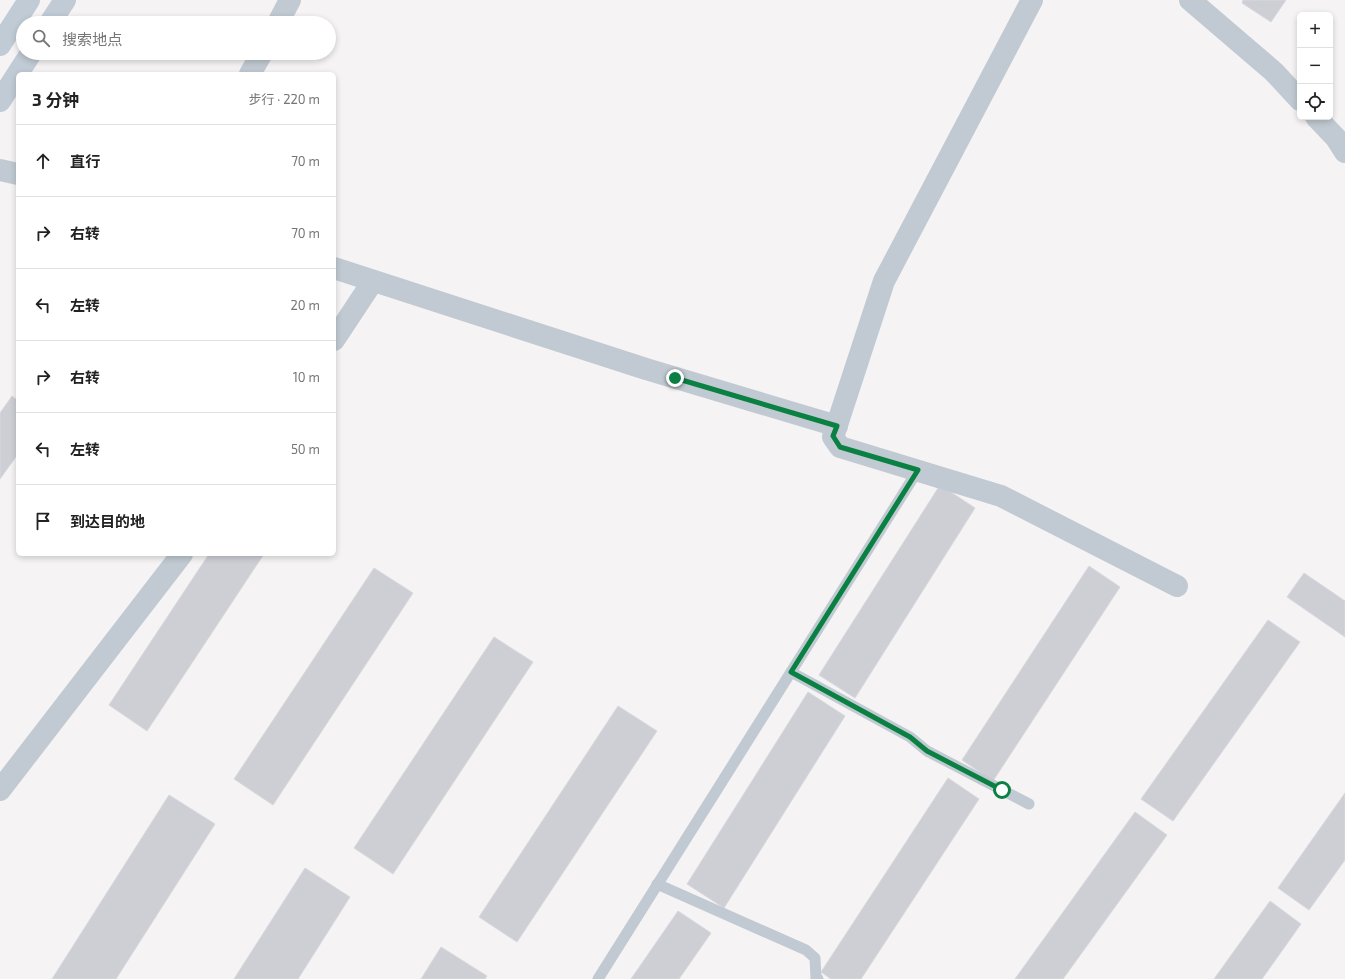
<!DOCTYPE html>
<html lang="zh">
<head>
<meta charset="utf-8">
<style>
  body { margin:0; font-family:"Exo 2","Noto Sans SC",sans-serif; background:#f2f2f2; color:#222 }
  .controls { position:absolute; right:12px; top:12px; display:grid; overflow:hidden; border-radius:6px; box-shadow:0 2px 6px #0003 }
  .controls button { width:36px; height:36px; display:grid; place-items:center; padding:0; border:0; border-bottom:1px solid #e0e0e0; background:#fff; color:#222; font:20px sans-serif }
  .stop { position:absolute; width:12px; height:12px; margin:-9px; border:3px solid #0b8043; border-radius:50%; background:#fff }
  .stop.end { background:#0b8043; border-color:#fff; box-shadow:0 1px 4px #0008 }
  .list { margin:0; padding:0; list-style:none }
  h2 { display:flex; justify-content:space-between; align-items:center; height:52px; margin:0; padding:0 16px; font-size:17px }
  h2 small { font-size:13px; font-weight:400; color:#767676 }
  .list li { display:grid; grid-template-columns:26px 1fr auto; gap:12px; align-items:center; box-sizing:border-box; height:72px; padding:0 16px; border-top:1px solid #e0e0e0 }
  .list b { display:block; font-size:15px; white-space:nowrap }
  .list em { font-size:13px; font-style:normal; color:#767676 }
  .icon { flex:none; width:22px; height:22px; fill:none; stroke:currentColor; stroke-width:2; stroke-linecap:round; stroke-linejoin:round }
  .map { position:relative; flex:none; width:1345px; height:979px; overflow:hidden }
  .search { position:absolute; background:#fff; box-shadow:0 2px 6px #0003; left:16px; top:16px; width:320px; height:44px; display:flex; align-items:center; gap:10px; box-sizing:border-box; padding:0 14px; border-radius:22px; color:#767676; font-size:15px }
  .panel { position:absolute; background:#fff; box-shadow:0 2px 6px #0003; left:16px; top:72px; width:320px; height:484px; border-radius:6px }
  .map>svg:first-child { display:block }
  .building { fill:#cdcfd5; stroke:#d7d9de }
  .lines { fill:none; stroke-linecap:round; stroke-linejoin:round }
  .service { stroke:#c1cad2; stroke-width:11 }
  .minor { stroke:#c1cad2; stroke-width:22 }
  .secondary { stroke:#c1cbd6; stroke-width:22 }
  .route { stroke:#0b8043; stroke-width:5 }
</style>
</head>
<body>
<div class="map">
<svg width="1345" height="979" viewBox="0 0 1345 979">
  <rect width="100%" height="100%" fill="#f5f3f3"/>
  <g class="building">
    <path d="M1243,0h43l-15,22 -29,-19z"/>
    <path d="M12,396l6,5v53l-18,25v-66z"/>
    <path d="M940,485l35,23 -120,190 -36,-23z"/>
    <path d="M209,554h55l-117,177 -38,-26z"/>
    <path d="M1089,566l31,21 -127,194 -31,-21z"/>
    <path d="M374,568l39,25 -140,212 -39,-26z"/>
    <path d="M1304,573l41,28v36l-58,-40z"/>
    <path d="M1268,620l32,22 -127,179 -32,-22z"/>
    <path d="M494,637l39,25 -140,212 -39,-26z"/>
    <path d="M808,692l37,24 -121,192 -37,-24z"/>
    <path d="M618,706l39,25 -140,211 -38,-25z"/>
    <path d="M948,778l31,21 -118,180h-30l-10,-7z"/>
    <path d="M1345,793v67l-36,50 -31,-22z"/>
    <path d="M169,795l46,29 -99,155h-64z"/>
    <path d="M1135,812l32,23 -104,144h-48z"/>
    <path d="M305,868l45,29 -52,82h-64z"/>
    <path d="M1270,901l31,23 -39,55h-48z"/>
    <path d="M678,911l33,22 -32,46h-48z"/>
    <path d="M441,947l46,29 -2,3h-64z"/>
  </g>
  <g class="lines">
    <g class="service">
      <path d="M791,672l119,65 17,14 102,53"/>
      <path d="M657,884l149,66 9,8 1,20 2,1"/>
      <path d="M598,979l320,-509"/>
    </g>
    <g class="minor">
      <path d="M1032,0l-148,281 -51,156 7,10 161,49 176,90"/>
      <path d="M1190,0l84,72 26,28"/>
      <path d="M278,23l12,-23"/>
      <path d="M250,74l12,-21"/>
      <path d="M1316,117l20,21 9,14"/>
      <path d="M0,170l18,4"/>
      <path d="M334,268l312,101 191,57"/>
      <path d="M334,340l39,-59"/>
      <path d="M0,790l182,-236"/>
    </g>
    <g class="secondary">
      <path d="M50,23l15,-23"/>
      <path d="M0,45l29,-45"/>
      <path d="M0,101l31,-48"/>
    </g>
  </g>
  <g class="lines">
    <path class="route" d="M675,378l162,48 -4,10 7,11 78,23 -127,202 119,65 17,14 75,39"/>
  </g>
</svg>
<div class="controls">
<button>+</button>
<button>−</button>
<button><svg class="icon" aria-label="locate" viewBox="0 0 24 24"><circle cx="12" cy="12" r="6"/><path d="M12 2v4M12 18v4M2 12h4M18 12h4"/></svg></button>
</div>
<div class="stop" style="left:1002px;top:790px"></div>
<div class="stop end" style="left:675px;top:378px"></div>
<div class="search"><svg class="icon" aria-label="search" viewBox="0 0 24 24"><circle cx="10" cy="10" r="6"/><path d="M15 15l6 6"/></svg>搜索地点</div>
<section class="panel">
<h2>3 分钟<small>步行 · 220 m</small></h2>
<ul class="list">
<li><svg class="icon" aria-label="ahead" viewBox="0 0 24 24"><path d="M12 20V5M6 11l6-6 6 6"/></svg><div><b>直行</b></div><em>70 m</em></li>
<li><svg class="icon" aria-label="right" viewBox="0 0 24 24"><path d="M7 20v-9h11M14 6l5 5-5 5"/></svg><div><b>右转</b></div><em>70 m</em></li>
<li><svg class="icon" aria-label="left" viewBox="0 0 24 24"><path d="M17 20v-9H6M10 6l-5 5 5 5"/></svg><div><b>左转</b></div><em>20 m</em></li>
<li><svg class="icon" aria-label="right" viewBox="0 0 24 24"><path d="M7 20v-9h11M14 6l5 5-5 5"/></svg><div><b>右转</b></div><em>10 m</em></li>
<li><svg class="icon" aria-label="left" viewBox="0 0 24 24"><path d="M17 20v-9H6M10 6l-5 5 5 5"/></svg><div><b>左转</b></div><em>50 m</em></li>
<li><svg class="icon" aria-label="arrive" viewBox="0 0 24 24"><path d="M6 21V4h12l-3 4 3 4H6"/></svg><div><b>到达目的地</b></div></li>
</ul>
</section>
</div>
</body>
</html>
